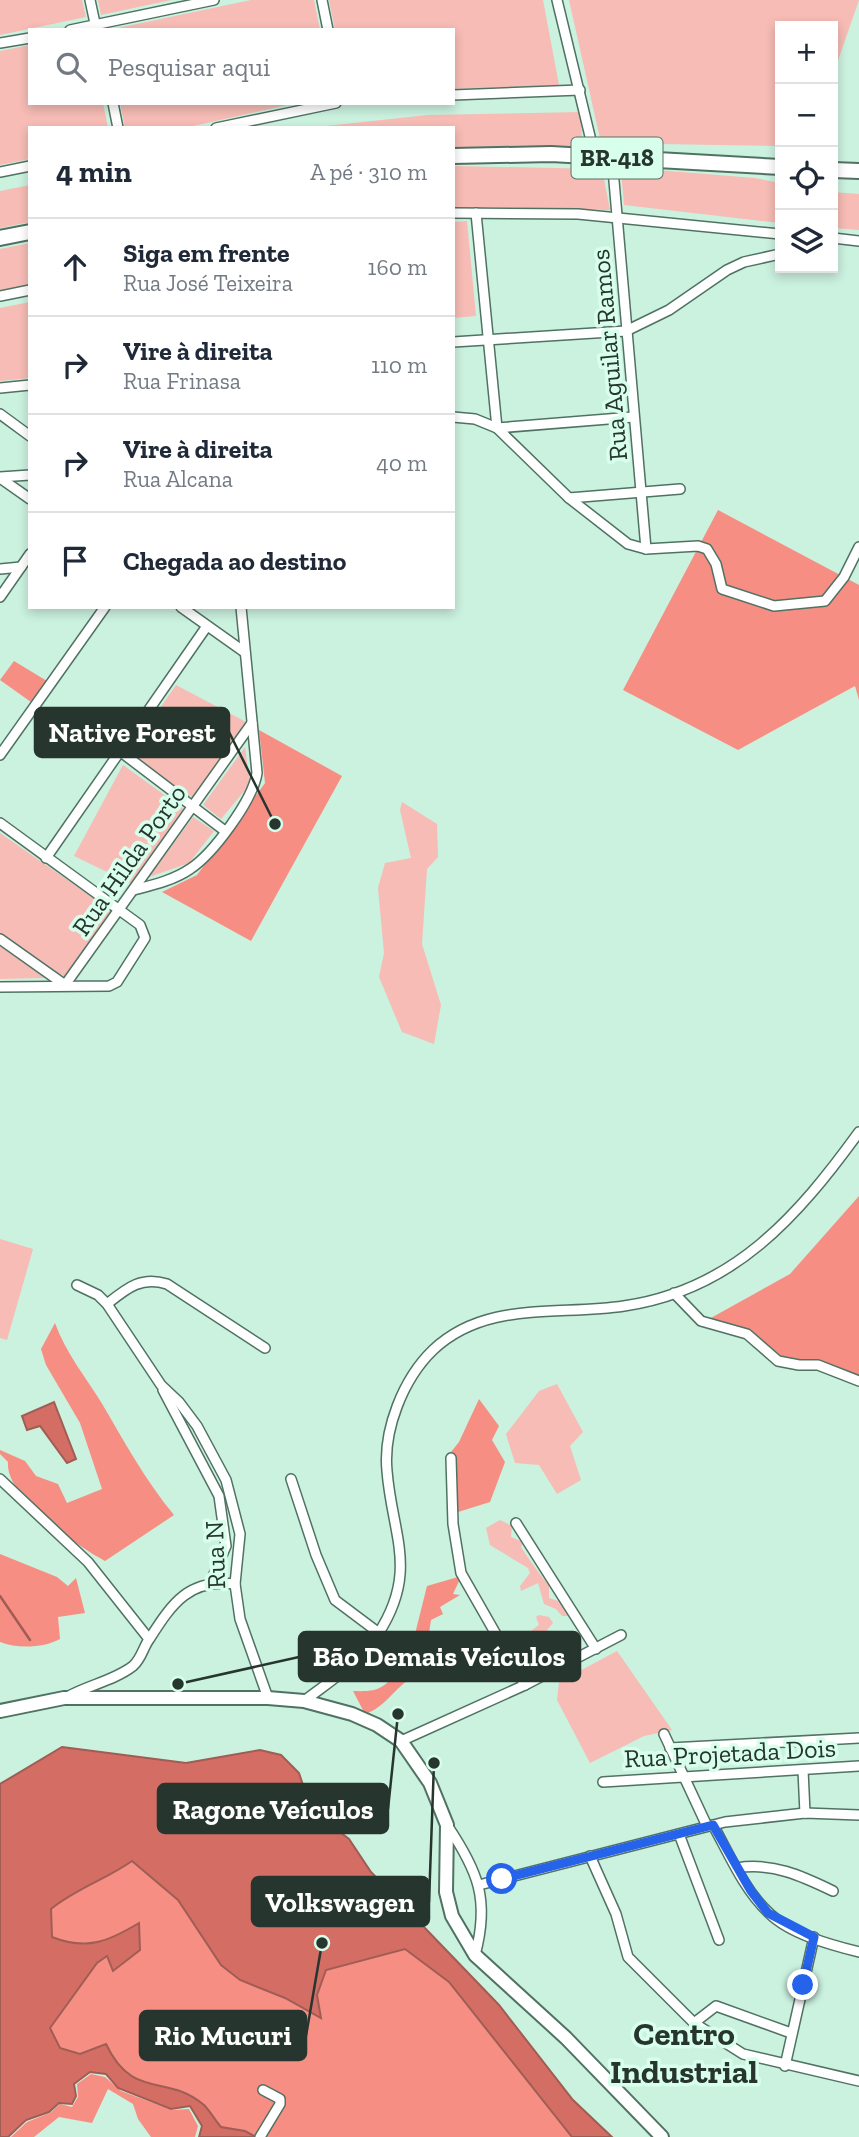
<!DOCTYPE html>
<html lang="pt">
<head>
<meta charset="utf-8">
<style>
  body { margin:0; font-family:"Zilla Slab",serif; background:#f6f6f7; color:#1f2937 }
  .controls { position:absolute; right:21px; top:21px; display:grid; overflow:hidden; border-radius:0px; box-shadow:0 4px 10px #0003 }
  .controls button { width:63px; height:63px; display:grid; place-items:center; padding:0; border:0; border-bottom:2px solid #e0e1e3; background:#fff; color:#1f2937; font:35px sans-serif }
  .stop { position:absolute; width:21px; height:21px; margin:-16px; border:5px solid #2563eb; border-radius:50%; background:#fff }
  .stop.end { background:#2563eb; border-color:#fff; box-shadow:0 2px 7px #0008 }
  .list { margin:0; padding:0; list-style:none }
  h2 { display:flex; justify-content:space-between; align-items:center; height:91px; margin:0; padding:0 28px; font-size:30px }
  h2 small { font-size:23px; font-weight:400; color:#747a83 }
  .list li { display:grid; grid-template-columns:46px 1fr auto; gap:21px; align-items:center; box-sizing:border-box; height:98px; padding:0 28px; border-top:2px solid #e0e1e3 }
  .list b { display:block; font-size:26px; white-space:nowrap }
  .list p { margin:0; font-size:23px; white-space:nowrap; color:#747a83 }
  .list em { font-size:23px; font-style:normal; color:#747a83 }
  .icon { flex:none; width:38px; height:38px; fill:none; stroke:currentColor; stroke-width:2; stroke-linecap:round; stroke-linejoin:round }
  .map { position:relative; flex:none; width:859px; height:2137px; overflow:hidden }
  .search { position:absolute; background:#fff; box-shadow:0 4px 10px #0003; left:28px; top:28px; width:427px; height:77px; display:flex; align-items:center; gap:18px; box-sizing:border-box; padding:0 24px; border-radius:0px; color:#747a83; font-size:26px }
  .panel { position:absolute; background:#fff; box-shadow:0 4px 10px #0003; left:28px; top:126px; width:427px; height:483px; border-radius:0px }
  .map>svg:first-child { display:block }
  .green { fill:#f6bcb5 }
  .forest { fill:#f78e84 }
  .water { fill:#d46e65; stroke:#a05d54; stroke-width:2 }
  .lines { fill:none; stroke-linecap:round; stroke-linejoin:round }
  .stream { stroke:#a05d54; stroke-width:2.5 }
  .street-casing { stroke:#507263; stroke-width:12 }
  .secondary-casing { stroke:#507263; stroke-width:16 }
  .primary-casing { stroke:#507263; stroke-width:18 }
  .street { stroke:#fff; stroke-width:9 }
  .secondary { stroke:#fff; stroke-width:12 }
  .primary { stroke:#fff; stroke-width:14 }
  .route { stroke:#2563eb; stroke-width:9 }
  .labels { text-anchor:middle; stroke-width:7; stroke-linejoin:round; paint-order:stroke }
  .shield { fill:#d8feec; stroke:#5b7167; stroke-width:2 }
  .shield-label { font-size:24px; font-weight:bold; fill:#26352e }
  .street-label { font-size:26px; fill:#26352e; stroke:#d8feec }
  .district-label { font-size:33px; font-weight:bold; fill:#26352e; stroke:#d8feec }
  .leader { fill:none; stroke:#26352e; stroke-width:2.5 }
  .callout-dot { fill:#26352e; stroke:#d8feec; stroke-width:2.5 }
  .callout { fill:#26352e; stroke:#26352e; stroke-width:2.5 }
  .callout-label { font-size:28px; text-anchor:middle; font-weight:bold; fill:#fff }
</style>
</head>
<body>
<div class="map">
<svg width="859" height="2137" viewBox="0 0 859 2137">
  <rect width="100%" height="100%" fill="#cbf1df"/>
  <g class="green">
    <path d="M0,0h82l4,17 -86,18z"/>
    <path d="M98,0h73l-70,15z"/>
    <path d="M251,0h63l6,30h-212z"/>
    <path d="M329,0h214l16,85 -106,4v-59h-118z"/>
    <path d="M569,0h290l-26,75v-49h-53v120l-179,-3z"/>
    <path d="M30,45v58h73l5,25h-78v31l-30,6v-114z"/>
    <path d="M120,103h176l-112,25h-59z"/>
    <path d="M581,112l1,36 -129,-1v-19h-146l121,-13z"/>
    <path d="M453,166l149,3 8,41 -121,-3 -36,2z"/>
    <path d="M632,168l123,10 25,5v40l-156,-18 -3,-34z"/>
    <path d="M30,185v37l-30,6v-37z"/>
    <path d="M833,192l26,2v36l-26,-2z"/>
    <path d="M467,221l9,95 -23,2v-96z"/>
    <path d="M30,243v42l-30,6v-42z"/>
    <path d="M30,302v76l-30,3v-73z"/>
    <path d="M176,685l70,37 -53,76 -64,-45z"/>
    <path d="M245,747l5,37 -29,35 -18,-14z"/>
    <path d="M123,765l62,45 -53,74 -58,-28z"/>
    <path d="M402,802l35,22 1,33 -11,12 -5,75 19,61 -7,39 -32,-12 -23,-55 5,-24 -6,-65 7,-25 26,-5 -11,-48z"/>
    <path d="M193,817l21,14 -25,32 -40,14z"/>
    <path d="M0,833l112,78 -47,66 -4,-3 -4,6 -57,-42z"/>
    <path d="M0,946l46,32 -46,1z"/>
    <path d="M0,1239l33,10 -26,91 -7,-2z"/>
    <path d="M557,1384l26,48 -13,14 11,34 -24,14 -18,-29 -24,-2 -9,-29 33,-43z"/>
    <path d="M500,1520l12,6 -1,11 12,5 -2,5c3,5 24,35 28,38v13l12,4 8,14h-7l-6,-7 -12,-5 -6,-21 -17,8 -1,-5 10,-13 -2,-5 -38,-23 -4,-17z"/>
    <path d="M539,1615l10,2 4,6 -6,7 15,27 -1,5 -15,8v-13l-13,-5 2,8 6,5 -1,7 -8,5 -22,-33 15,-9 9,8 -3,-12 8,-6 -3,-8z"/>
    <path d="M617,1651l55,79 -28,6 -54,27 -33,-63 2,-18z"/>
  </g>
  <g class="forest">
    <path d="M718,510l141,75v115l-4,-14 -117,64 -115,-60z"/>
    <path d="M14,661l33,20 -16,21 -31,-22z"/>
    <path d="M259,730l83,46 -91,165 -89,-49 35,-17 68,-92z"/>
    <path d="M859,1196v181l-96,-23 -19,-18 -32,-9 -3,-8 81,-45z"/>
    <path d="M55,1323c11,30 29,52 46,79 23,39 44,78 73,113l-69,46c-28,-15 -100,-64 -97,-99l-8,-8v-4l25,11 11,15 22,8 9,19 35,-14 -22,-66 -34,-58 -5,-16z"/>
    <path d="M479,1399l20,27 -7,14 13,22 -15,40 -35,11v-57l-4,-4 8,-10z"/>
    <path d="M0,1554l57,23 11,9 8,-8 9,35 -27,4 2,22c-17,9 -42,10 -60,3z"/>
    <path d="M458,1577l2,2 -7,15 7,1 -20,12 3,7 -12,6 -3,20 -9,9v14l-6,7v7c-18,10 -28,31 -48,37l-12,-23c26,1 31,-2 49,-25l-5,-6 18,-8 -2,-10 14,-56z"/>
    <path d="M132,1861l46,39 43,65 99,52 -3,-22 9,-25 79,-21 44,33 123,155h-316l-11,-6 -24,-4c-6,-7 -11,-16 -17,-22 -37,-32 -71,-4 -98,-61l-26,10 -20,-6 -10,-20 47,-65 10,-8 7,15 26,-21 -1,-25 -31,17 -40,3 -16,-7 -1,-28c26,-21 54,-29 81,-48z"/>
    <path d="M91,2074l14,3 16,14 51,19 17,-1 9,17 -3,11h-44l-13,-18 -5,-15 -25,-15 -16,34 -33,-6 -25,20h-23l16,-15 23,-9 10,-9 12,3 6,-10 -1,-13z"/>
  </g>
  <g class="water">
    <path d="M54,1402l22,57 -9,4 -27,-37 -13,4 -5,-14z"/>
    <path d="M62,1747l124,16 74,-13 21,5 18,18 4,12 33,44 13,10 22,33 128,133 74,95 39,37h-40l-123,-155 -44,-33 -79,21 -9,25 4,23 -36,-20 -45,-18 -19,-15 -43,-65 -46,-39c-27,19 -55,27 -81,48l1,28c35,14 57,4 87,-14l1,27 -27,21 -6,-15 -10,7 -47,65 10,20 20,6 26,-10c27,57 61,29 98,61 6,6 11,15 17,22l24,4 11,6h-57l3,-11 -12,-20 -19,3 -53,-21 -12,-14 -16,-2 -16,12 2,12 -4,8 -13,-1 -10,9 -23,8 -18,17h-8v-353z"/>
  </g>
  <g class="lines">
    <path class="stream" d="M0,1596l30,44"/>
    <defs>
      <g id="street">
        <path d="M90,0l6,28"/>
        <path d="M322,0l6,30"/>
        <path d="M557,0l38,157"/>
        <path d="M70,30l144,-30"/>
        <path d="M0,43l30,-5"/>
        <path d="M453,95l127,-5"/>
        <path d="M113,103l5,25"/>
        <path d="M216,128l120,-25"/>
        <path d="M612,158l34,391"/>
        <path d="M0,172l30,-6"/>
        <path d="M453,213l125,1 202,20"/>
        <path d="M476,213l21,215 72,70 59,46 18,5 52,-3 9,3 9,15 6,25 52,17 51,-5 19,-24 15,-30"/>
        <path d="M833,238l26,3"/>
        <path d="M0,296l30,-6"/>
        <path d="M453,342l173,-11 43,-21 58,-40 17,-8 36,-8"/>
        <path d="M0,388l30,-3"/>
        <path d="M0,414l30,22"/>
        <path d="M453,417l22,2 22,9 136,-11"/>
        <path d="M0,477l30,-2"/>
        <path d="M0,478l30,21"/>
        <path d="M569,498l111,-9"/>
        <path d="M0,569l21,-2"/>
        <path d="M0,597l30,-43"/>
        <path d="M181,607l62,44"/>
        <path d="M121,752l104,79"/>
        <path d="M0,755l105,-148"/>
        <path d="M0,823l140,102 5,13 -28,44 -8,4 -109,1"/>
        <path d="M46,858l161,-232"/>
        <path d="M134,890c19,-5 40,-10 56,-21 23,-15 63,-69 67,-96l-16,-166"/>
        <path d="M0,939l65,46"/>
        <path d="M65,985l187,-262"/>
        <path d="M77,1285l21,10 9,9 54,81 18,17 18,24 29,54 14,54 -5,50 5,35 28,79"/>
        <path d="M674,1293l27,28 46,13 31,27 21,4h19l41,16"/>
        <path d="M107,1304c20,-16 34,-28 60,-20l98,64"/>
        <path d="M163,1390l56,106 7,50 -15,35"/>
        <path d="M451,1458l2,66 8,49 64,112"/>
        <path d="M0,1479l88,83 61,77"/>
        <path d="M291,1479l25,76 19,45 44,33"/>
        <path d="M516,1523l80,126"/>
        <path d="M69,1696c20,-11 46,-16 64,-30 9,-8 10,-19 17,-28 23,-36 39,-59 85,-54"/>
        <path d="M304,1701c26,-20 57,-39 74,-67 41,-63 14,-99 9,-163 -4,-41 16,-92 46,-121 53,-50 125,-34 191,-44 110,-16 174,-90 235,-174"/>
        <path d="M664,1734l43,92"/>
        <path d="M401,1741l124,-56 96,-50"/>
        <path d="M670,1748l189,-10"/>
        <path d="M803,1770l2,43"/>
        <path d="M603,1782l256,-16"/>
        <path d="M447,1825c31,46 43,75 28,130"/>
        <path d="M713,1825c16,29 31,65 56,88 21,21 62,32 90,39"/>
        <path d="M679,1834l40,106"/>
        <path d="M590,1856l26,58 12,43 66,66 49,31 116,27"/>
        <path d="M737,1868c35,-6 65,8 96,23"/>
        <path d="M479,1885l246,-63 80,-9 54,2"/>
        <path d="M694,2023l22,-17 75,27"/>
        <path d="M785,2066l29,-129"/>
        <path d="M260,2137l20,-33v-5l-17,-9"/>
      </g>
      <path id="secondary" d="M0,1711l64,-13h204l36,3 48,13 25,11 24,16 29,42 17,42 -1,67 6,24 23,39 91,83 96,99"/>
      <g id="primary">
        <path d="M453,156l98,-2 229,13"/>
        <path d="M833,170l26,1"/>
        <path d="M0,238l30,-6"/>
      </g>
    </defs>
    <use href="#street" class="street-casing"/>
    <use href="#secondary" class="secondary-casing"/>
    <use href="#primary" class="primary-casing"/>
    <use href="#street" class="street"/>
    <use href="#secondary" class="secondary"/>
    <use href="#primary" class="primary"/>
  </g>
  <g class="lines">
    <path class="route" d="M502,1879l211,-54 38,66 17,22 46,24 -11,48"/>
  </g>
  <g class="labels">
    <rect class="shield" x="571.5" y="137.5" width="91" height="41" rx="5"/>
    <g class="shield-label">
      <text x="617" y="166">BR-418</text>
    </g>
    <g class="street-label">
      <text transform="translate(609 355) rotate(-95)" y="9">Rua Aguilar Ramos</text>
      <text transform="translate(129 860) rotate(-55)" y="9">Rua Hilda Porto</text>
      <text transform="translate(215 1555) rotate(-92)" y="9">Rua N</text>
      <text transform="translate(730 1753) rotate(-3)" y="9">Rua Projetada Dois</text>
    </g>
    <g class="district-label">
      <text x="684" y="2045">Centro<tspan x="684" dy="38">Industrial</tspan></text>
    </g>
  </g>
  <path class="leader" d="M275 824L229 732M178 1684L299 1657M398 1714L388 1809M434 1763L429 1902M322 1943L306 2036"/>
  <g class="callout-dot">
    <circle cx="275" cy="824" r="7"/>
    <circle cx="178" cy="1684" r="7"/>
    <circle cx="398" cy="1714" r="7"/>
    <circle cx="434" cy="1763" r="7"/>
    <circle cx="322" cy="1943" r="7"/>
  </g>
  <g class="callout">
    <rect x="35" y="708" width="194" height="49" rx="7"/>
    <rect x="299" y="1632" width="281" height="49" rx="7"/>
    <rect x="158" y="1784" width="230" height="49" rx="7"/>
    <rect x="252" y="1877" width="177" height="49" rx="7"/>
    <rect x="140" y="2011" width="166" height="49" rx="7"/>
  </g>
  <g class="callout-label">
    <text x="132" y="742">Native Forest</text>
    <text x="439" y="1666">Bão Demais Veículos</text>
    <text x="273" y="1819">Ragone Veículos</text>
    <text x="340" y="1912">Volkswagen</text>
    <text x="223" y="2045">Rio Mucuri</text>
  </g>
</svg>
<div class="controls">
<button>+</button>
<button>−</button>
<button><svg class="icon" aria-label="locate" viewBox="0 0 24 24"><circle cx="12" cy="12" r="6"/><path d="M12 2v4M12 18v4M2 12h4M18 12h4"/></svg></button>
<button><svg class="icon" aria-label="layers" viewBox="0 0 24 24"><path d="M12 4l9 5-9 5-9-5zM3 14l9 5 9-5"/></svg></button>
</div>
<div class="stop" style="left:502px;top:1879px"></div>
<div class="stop end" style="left:803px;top:1985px"></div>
<div class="search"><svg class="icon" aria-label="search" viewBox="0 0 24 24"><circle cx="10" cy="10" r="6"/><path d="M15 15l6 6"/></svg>Pesquisar aqui</div>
<section class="panel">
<h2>4 min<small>A pé · 310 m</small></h2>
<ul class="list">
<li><svg class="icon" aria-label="ahead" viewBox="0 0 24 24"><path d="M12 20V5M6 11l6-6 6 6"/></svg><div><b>Siga em frente</b><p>Rua José Teixeira</p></div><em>160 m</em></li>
<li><svg class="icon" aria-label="right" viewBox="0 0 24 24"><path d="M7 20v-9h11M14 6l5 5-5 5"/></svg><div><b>Vire à direita</b><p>Rua Frinasa</p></div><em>110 m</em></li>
<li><svg class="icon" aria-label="right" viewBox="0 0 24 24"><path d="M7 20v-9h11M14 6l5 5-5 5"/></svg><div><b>Vire à direita</b><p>Rua Alcana</p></div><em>40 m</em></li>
<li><svg class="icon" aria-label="arrive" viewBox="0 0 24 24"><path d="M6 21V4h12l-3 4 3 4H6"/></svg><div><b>Chegada ao destino</b></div></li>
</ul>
</section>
</div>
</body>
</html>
